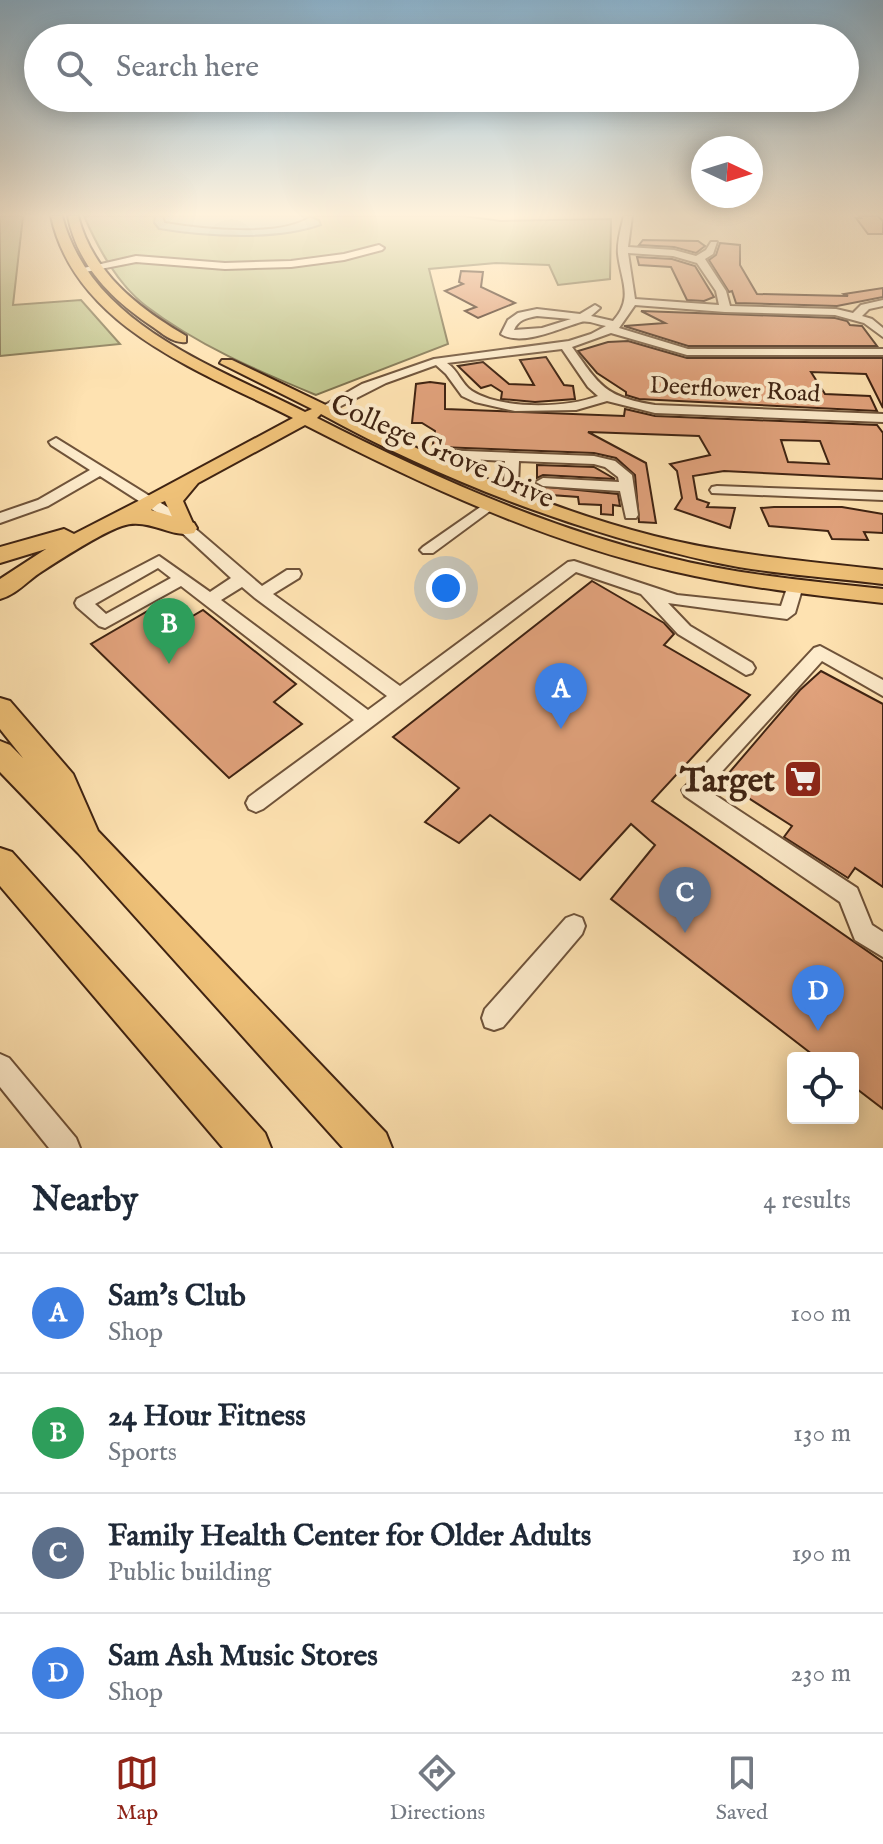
<!DOCTYPE html>
<html lang="en">
<head>
<meta charset="utf-8">
<style>
  body { margin:0; font-family:"IM FELL English",serif; background:#f2f2f3; color:#1f2937 }
  .controls { position:absolute; right:24px; bottom:24px; display:grid; overflow:hidden; border-radius:8px; box-shadow:0 4px 20px #0003 }
  .controls button { width:72px; height:72px; display:grid; place-items:center; padding:0; border:0; border-bottom:2px solid #e0e1e3; background:#fff; color:#1f2937; font:40px sans-serif }
  .compass { position:absolute; left:691px; top:136px; width:72px; height:72px; border-radius:50%; background:#fff; box-shadow:0 4px 20px #0003; rotate:94deg }
  .you { position:absolute; left:446px; top:588px; width:28px; height:28px; margin:-20px; border:6px solid #fff; border-radius:50%; background:#1a73e8; box-shadow:0 0 0 12px #1a73e833 }
  .badge { display:grid; place-items:center; width:52px; height:52px; border-radius:50%; background:#8f2418; color:#fff; font-size:26px; font-weight:700 }
  .pin { position:absolute; translate:-50% -66px; filter:drop-shadow(0 2px 4px #0008) }
  .pin::after { content:''; position:absolute; top:42px; width:28px; height:24px; background:inherit; clip-path:polygon(0 0,100% 0,50% 100%) }
  .list { margin:0; padding:0; list-style:none }
  h2 { display:flex; justify-content:space-between; align-items:center; height:104px; margin:0; padding:0 32px; font-size:34px }
  h2 small { font-size:26px; font-weight:400; color:#747a83 }
  .list li { display:grid; grid-template-columns:52px 1fr auto; gap:24px; align-items:center; box-sizing:border-box; height:120px; padding:0 32px; border-top:2px solid #e0e1e3 }
  .list b { display:block; font-size:30px; white-space:nowrap }
  .list p { margin:0; font-size:26px; white-space:nowrap; color:#747a83 }
  .list em { font-size:26px; font-style:normal; color:#747a83 }
  .icon { flex:none; width:44px; height:44px; fill:none; stroke:currentColor; stroke-width:2; stroke-linecap:round; stroke-linejoin:round }
  .map { position:relative; flex:none; width:883px; height:1148px; overflow:hidden }
  .search { position:absolute; background:#fff; box-shadow:0 4px 20px #0003; left:24px; right:24px; top:24px; height:88px; display:flex; align-items:center; gap:20px; box-sizing:border-box; padding:0 28px; border-radius:44px; color:#747a83; font-size:30px }
  .sheet { height:584px; background:#fff }
  nav { display:flex; justify-content:space-around; align-items:center; box-sizing:border-box; height:112px; border-top:2px solid #e0e1e3; background:#fff; font-size:22px; color:#747a83 }
  nav a { display:grid; justify-items:center; gap:4px }
  nav .on { color:#8f2418 }
  .map>svg:first-child { display:block }
  .green { fill:#bfc38c; stroke:#7f734f; stroke-width:2 }
  .water { fill:#a2bcb5; stroke:#7a7f74; stroke-width:2 }
  .lines { fill:none; stroke-linecap:round; stroke-linejoin:round }
  .shore { stroke:#707064; stroke-width:2 }
  .building { fill:#e1a27c; stroke:#3f2312; stroke-width:2; fill-rule:evenodd }
  .minor-casing { stroke:#6f533a; stroke-width:4 }
  .major-casing { stroke:#3f2312; stroke-width:4 }
  .highway-casing { stroke:#3f2312; stroke-width:4 }
  .minor { fill:#feeccc; fill-rule:evenodd }
  .major { fill:#efc178; fill-rule:evenodd }
  .highway { fill:#efc178; fill-rule:evenodd }
  .labels { text-anchor:middle; stroke-width:8; stroke-linejoin:round; paint-order:stroke }
  .far-street-label { font-size:24px; fill:#3f2312; stroke:#feeccc }
  .street-label { font-size:28px; fill:#3f2312; stroke:#feeccc }
  .near-poi-label { font-size:34px; font-weight:bold; fill:#3f2312; stroke:#feeccc; text-anchor:end }
</style>
</head>
<body>
<div class="map">
<svg width="883" height="1148" viewBox="0 0 883 1148">
  <rect width="100%" height="100%" fill="#fee2b1"/>
  <filter id="stains"><feTurbulence type="fractalNoise" baseFrequency=".0025" numOctaves="4"/><feColorMatrix values="0 0 0 0 .2 0 0 0 0 .09 0 0 0 0 .02 0 0 0 .5 -.17"/></filter>
  <radialGradient id="worn" r=".72"><stop offset=".6" stop-color="#630" stop-opacity="0"/><stop offset="1" stop-color="#630" stop-opacity=".3"/></radialGradient>
  <g class="green">
    <path d="M0,216h23l-10,89 68,-5 39,44 -120,12z"/>
    <path d="M84,216h380l37,5 110,-2 -1,60 -52,6 -9,-20 -53,-2 -67,6 19,75 -132,51c-58,-24 -119,-50 -170,-89 -29,-22 -48,-58 -62,-90z"/>
  </g>
  <path class="water" d="M155,216h154l10,4 2,5c-45,16 -114,12 -162,4l-5,-6z"/>
  <g class="lines">
    <path class="shore" d="M163,216l2,6c36,6 115,15 145,-6"/>
  </g>
  <g class="building">
    <path d="M859,216h19l5,5v13h-15l-12,-16h5z"/>
    <path d="M643,240l55,1 7,5 -9,7 -22,-6 -35,-2z"/>
    <path d="M720,243l20,2v20l17,29 91,2 -4,-2 39,-6v9l-46,9 -101,-3 -4,-12 -3,1 -20,-32 7,-5z"/>
    <path d="M637,257l35,2 23,7 19,31 -10,4 -17,-1 -16,-33 -32,-2z"/>
    <path d="M461,271l22,1 -2,15 34,16 -37,15 -13,-7 11,-4 -31,-16 18,-7 -4,-2z"/>
    <path d="M641,311l194,7 12,3 3,4 12,1 15,20h-189l-64,-20 41,-3z"/>
    <path d="M628,341l59,17h196v50l-17,-34 -55,-2 14,22 45,2 7,15 -238,-12 -13,-4v-3l-29,-19 -19,-22 30,-9z"/>
    <path d="M546,357l18,28 9,1 2,13 -40,3 -34,-3 1,-7 -11,-7 -10,3 -23,-22 25,-4 26,22 25,1 -14,-25z"/>
    <path d="M430,382l15,2v25l179,7 1,-7 30,7 222,9 6,8v46l-159,-8 -31,5 4,23 12,4 -2,4 28,1 -5,20 -55,-19 7,-11 -5,-27 -7,-7 40,-9 -11,-19 -111,-4 58,31 10,60 -17,-1 -4,-47 -19,-17 -22,-5 -154,-6 -8,3 3,-19 -13,-8h-10l4,-39zM781,440l39,1 9,23 -41,-2z"/>
    <path d="M537,465l57,2 21,12 -72,-4 -6,3z"/>
    <path d="M537,486l81,8 2,12 -7,-1v10l-12,-1v-9l-22,-1 -1,-7 -41,-3z"/>
    <path d="M774,507h68l41,7v19l-19,-1 4,8 -36,-1 -4,-8 -59,-5 -8,-18z"/>
    <path d="M592,581l72,42 10,11 -10,11 86,50 -98,106 231,161v147l-30,-23v-28h-36l-206,-159 44,-54 -24,-21 -51,56 -90,-65 -31,28 -34,-21 34,-34 -66,-51z"/>
    <path d="M158,605l21,19 24,-14 93,74 -22,18 28,22 -73,54 -138,-134z"/>
    <path d="M821,671l62,33v183l-28,-19 -7,10 -64,-41 8,-11 -70,-45 78,-91z"/>
  </g>
  <g class="lines">
    <defs>
      <g id="minor">
        <path d="M624,216h8l-4,31 46,3 22,6 10,-6 5,-8h6l-4,12 -8,5 21,32 4,15 106,3 17,4 8,-8 22,-5v6l-14,3 -7,7 10,3 11,9v9l-19,-14 -29,-8 -110,-3 -90,-7 -16,23 69,21h195v6h-196l-76,-22 -39,14c28,39 33,50 83,58l228,9v8l-228,-9 -48,-12 -31,9 -61,1 -40,-9 -13,-6 -16,-22 -10,-9 -50,18 -57,29 -5,1 -6,-4 44,-25 72,-25 135,-18 22,-7 15,-8c-7,-1 -18,-6 -25,-4 -21,6 -59,25 -80,12l7,-14 10,-7 19,-4 43,5 15,-9 5,3 -9,8 22,5c21,-23 8,-40 5,-67 -1,-12 3,-26 6,-38zM628,253l45,3 24,7 19,28 3,14 -84,-6zM537,316l34,3 -29,9 -28,2c4,-10 12,-12 23,-14zM562,349l26,38 10,9c-31,12 -96,14 -126,-5 -10,-6 -14,-21 -25,-28z"/>
        <path d="M379,245l5,3 -2,2 -38,10 -53,7 -66,2 -89,-7 -56,11 -5,-3 61,-14 89,7 66,-2 53,-7z"/>
        <path d="M56,438l121,75 85,73 25,-16h12l2,4 -2,4 -26,16 127,92 168,-124 6,-1 103,34 104,11 8,-24h12l2,4 -8,27 -8,6 -119,-16 22,23 62,37 3,5 -3,5 -6,2 -68,-41 -37,-40 -65,-22 -313,237 -7,3 -7,-3 -3,-6 3,-6 105,-77 -173,-134 -76,42 -6,-2 -22,-19 -2,-4 2,-4 82,-43 51,36 21,-14 -64,-59 -67,-43 -52,30 -48,17v-10l38,-13 52,-30 -39,-25 -2,-3zM158,568l13,10 -65,36 -11,-10zM242,587l13,11 132,98 -19,14 -147,-110z"/>
        <path d="M440,450l154,6 21,5 17,14 6,40 -2,3h-10l-6,-27 -77,-5 -7,-4 7,-4 76,4 -1,-5 -13,-10 -11,-3 -75,-3 -1,24 -7,11 -5,1 -7,-4 5,-8 1,-24 -70,-4 -2,-3z"/>
        <path d="M717,486l166,6v8l-171,-7 -2,-3 2,-3z"/>
        <path d="M489,501l5,1 2,3 -2,3 -61,45h-10l-3,-3 3,-3z"/>
        <path d="M820,646l63,34v16l-61,-35 -116,128 151,99 15,37 11,7v25l-28,-17 -15,-38 -155,-106 -3,-6 132,-142z"/>
        <path d="M574,915l8,3 3,8 -3,8 -79,93 -9,3 -9,-3 -3,-9 3,-9 81,-91z"/>
        <path d="M0,1054l9,4 67,80 4,10h-31l-49,-61z"/>
      </g>
      <g id="major">
        <path d="M51,216h11c29,109 152,150 243,196l7,-3 -92,-46 2,-3h10c138,65 273,138 422,176 75,19 152,25 229,34v14c-56,-7 -115,-10 -170,-22 -136,-30 -270,-81 -392,-148l-4,4c112,57 227,109 350,139 70,18 144,24 216,32v14c-71,-8 -142,-16 -211,-32 -129,-30 -250,-86 -367,-146l-107,58 -15,18 12,27 -2,4h-14l-14,-31 -17,7 -9,-5 3,-4 151,-81c-90,-46 -218,-90 -242,-202z"/>
        <path d="M68,216h10c15,57 59,91 108,120v6c-12,2 -23,-8 -33,-15 -41,-27 -76,-62 -85,-111z"/>
      </g>
      <g id="highway">
        <path d="M148,496l11,7 -8,7 43,13 3,5 -3,5c-23,6 -45,-16 -72,-7 -21,7 -61,33 -81,46 -14,9 -25,23 -41,27v-20l46,-30 -46,14v-16l64,-18 10,5z"/>
        <path d="M0,698l10,3 63,73 25,57 288,302 6,15h-49l-265,-295 -78,-81v-31l10,4 13,13 -23,-29z"/>
        <path d="M0,848l12,4 253,281 6,15h-48l-223,-262z"/>
      </g>
    </defs>
    <use href="#minor" class="minor-casing"/>
    <use href="#major" class="major-casing"/>
    <use href="#highway" class="highway-casing"/>
    <use href="#minor" class="minor"/>
    <use href="#major" class="major"/>
    <use href="#highway" class="highway"/>
  </g>
  <linearGradient id="sky" x2="0" y2="1"><stop stop-color="#8cb7d4"/><stop offset="0.57" stop-color="#fff2dc"/><stop offset="1" stop-color="#fff2dc" stop-opacity="0"/></linearGradient>
  <rect width="883" height="377" fill="url(#sky)"/>
  <defs>
    <symbol id="supermarket-square" viewBox="-11 -11 22 22"><rect x="-9" y="-9" width="18" height="18" rx="4" fill="#8f2418" stroke="#feeccc"/><path d="M-6-5.5h2.5l.6 2H6L4.5 2H-2.5L-4.4-4H-6ZM-1.5 3.2a1.3 1.3 0 1 0 .1 0ZM3 3.2a1.3 1.3 0 1 0 .1 0Z" fill="#fff"/></symbol>
  </defs>
  <g fill-rule="evenodd">
    <use href="#supermarket-square" x="781" y="757" width="44" height="44"/>
  </g>
  <g class="labels">
    <g class="far-street-label">
      <text transform="translate(735 389) rotate(3)" y="8">Deerflower Road</text>
    </g>
    <g class="street-label">
      <text transform="translate(443 450) rotate(24)" y="10">College Grove Drive</text>
    </g>
    <g class="near-poi-label">
      <text x="775" y="791">Target</text>
    </g>
  </g>
  <rect width="100%" height="100%" filter="url(#stains)"/>
  <rect width="100%" height="100%" fill="url(#worn)"/>
</svg>
<div class="controls">
<button><svg class="icon" aria-label="locate" viewBox="0 0 24 24"><circle cx="12" cy="12" r="6"/><path d="M12 2v4M12 18v4M2 12h4M18 12h4"/></svg></button>
</div>
<svg class="compass" viewBox="-18 -18 36 36"><path d="M0-13l5 13h-10z" fill="#e53935"/><path d="M0 13l5-13h-10z" fill="#747a83"/></svg>
<div class="you"></div>
<div class="pin badge" style="left:561px;top:729px;background:#3f7fe0">A</div>
<div class="pin badge" style="left:169px;top:664px;background:#2e9e5b">B</div>
<div class="pin badge" style="left:685px;top:933px;background:#5c6f8a">C</div>
<div class="pin badge" style="left:818px;top:1031px;background:#3f7fe0">D</div>
<div class="search"><svg class="icon" aria-label="search" viewBox="0 0 24 24"><circle cx="10" cy="10" r="6"/><path d="M15 15l6 6"/></svg>Search here</div>
</div>
<section class="sheet">
<h2>Nearby<small>4 results</small></h2>
<ul class="list">
<li><span class="badge" style="background:#3f7fe0">A</span><div><b>Sam's Club</b><p>Shop</p></div><em>100 m</em></li>
<li><span class="badge" style="background:#2e9e5b">B</span><div><b>24 Hour Fitness</b><p>Sports</p></div><em>130 m</em></li>
<li><span class="badge" style="background:#5c6f8a">C</span><div><b>Family Health Center for Older Adults</b><p>Public building</p></div><em>190 m</em></li>
<li><span class="badge" style="background:#3f7fe0">D</span><div><b>Sam Ash Music Stores</b><p>Shop</p></div><em>230 m</em></li>
</ul>
</section>
<nav>
<a class="on"><svg class="icon" aria-label="map" viewBox="0 0 24 24"><path d="M3 6l6-2 6 2 6-2v14l-6 2-6-2-6 2zM9 4v14M15 6v14"/></svg>Map</a>
<a><svg class="icon" aria-label="directions" viewBox="0 0 24 24"><path d="M12 3l9 9-9 9-9-9zM9 14v-3h6M13 9l2 2-2 2"/></svg>Directions</a>
<a><svg class="icon" aria-label="saved" viewBox="0 0 24 24"><path d="M7 4h10v16l-5-4-5 4z"/></svg>Saved</a>
</nav>
</body>
</html>
